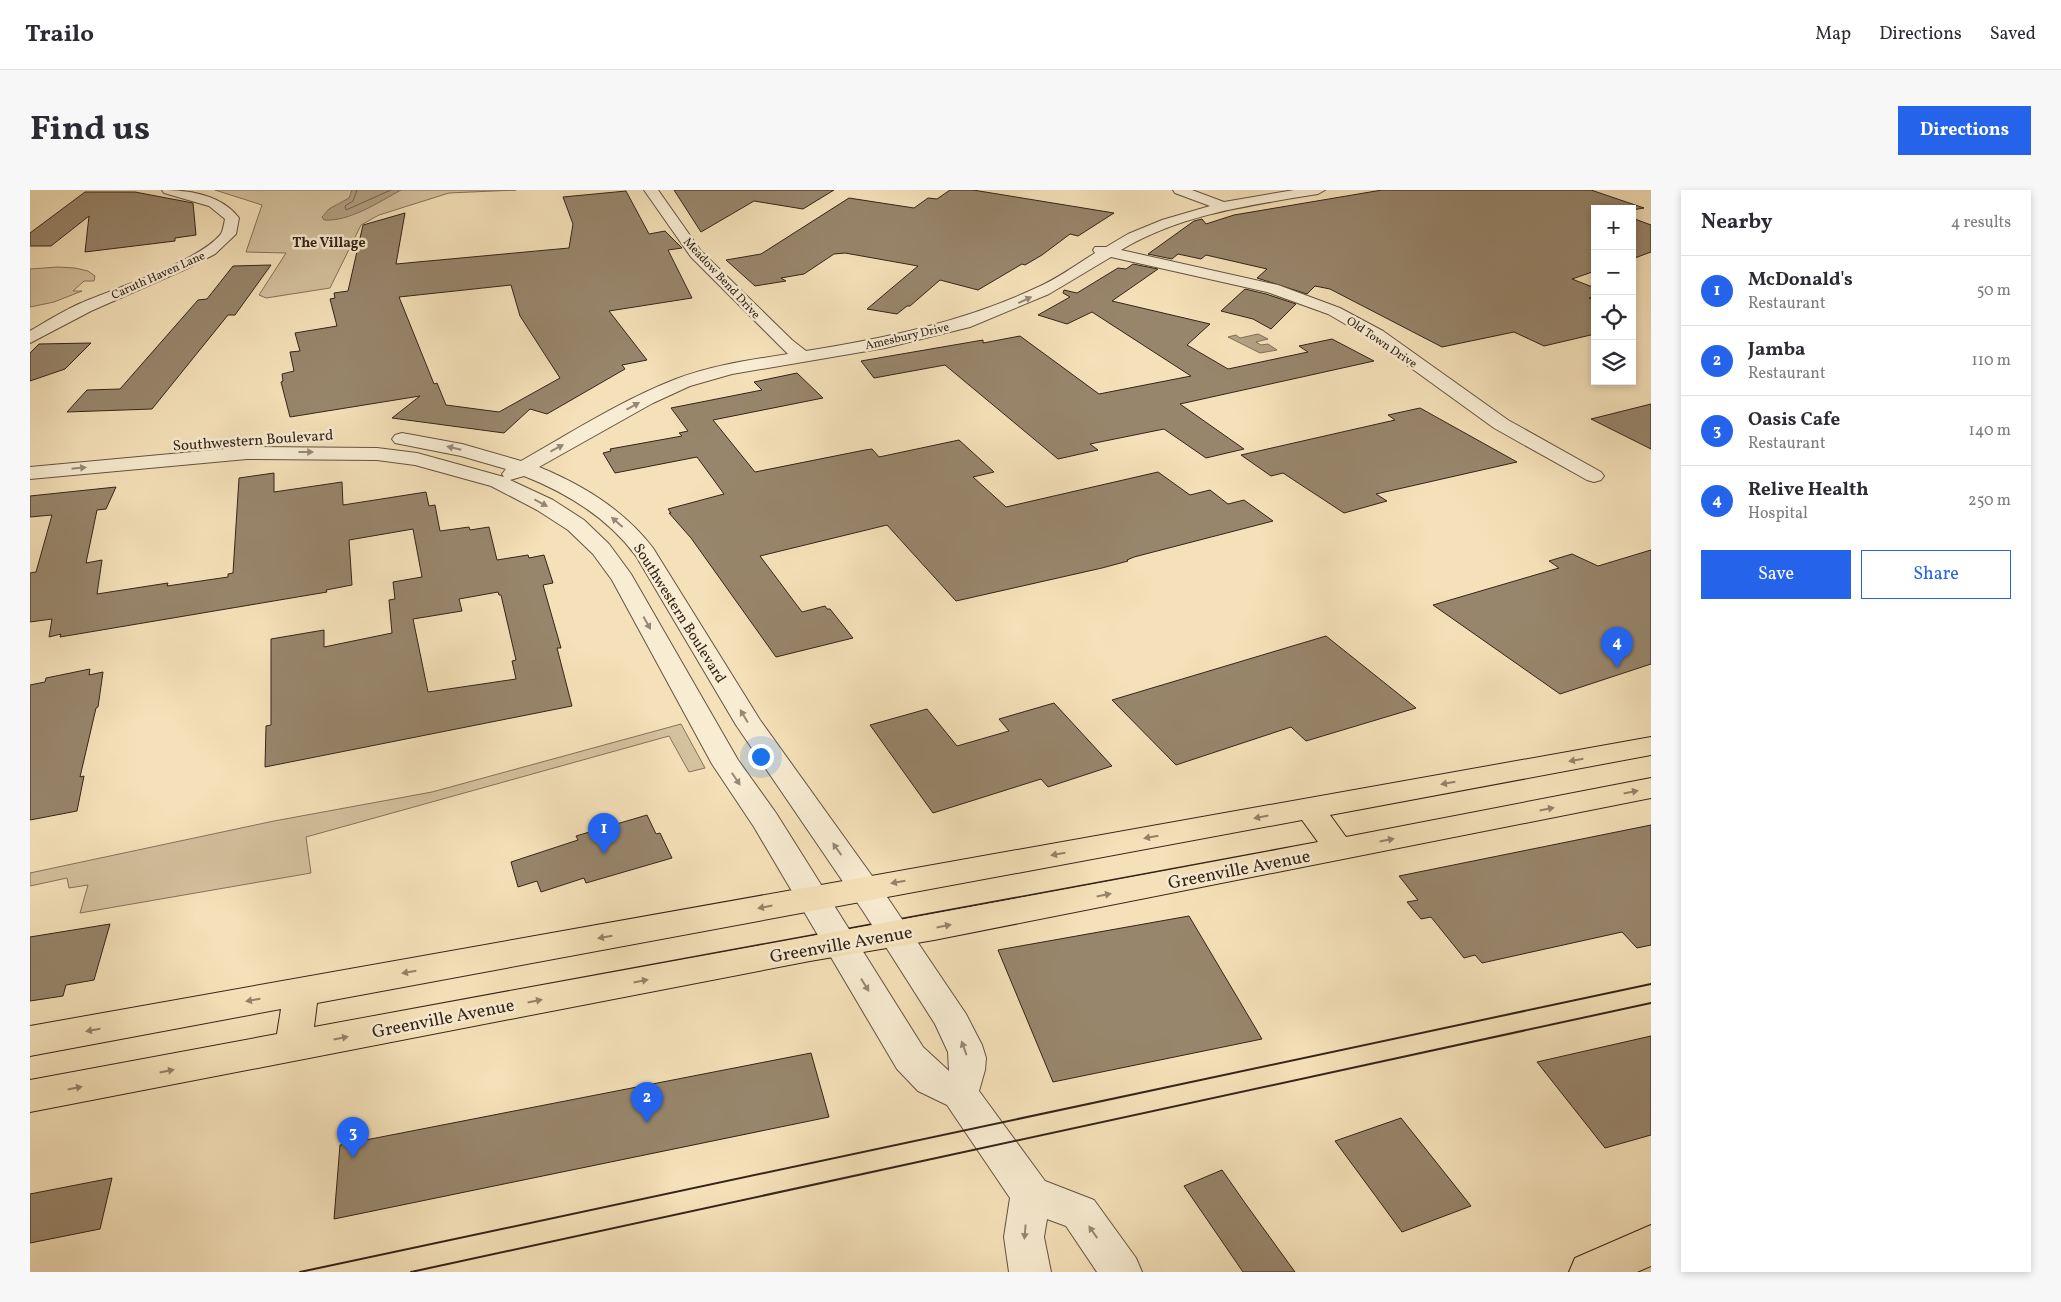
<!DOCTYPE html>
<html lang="en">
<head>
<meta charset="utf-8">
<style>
  body { margin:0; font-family:Vollkorn,serif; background:#f7f7f7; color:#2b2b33 }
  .controls { position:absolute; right:15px; top:15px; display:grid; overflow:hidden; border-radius:0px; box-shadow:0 2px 8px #0003 }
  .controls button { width:45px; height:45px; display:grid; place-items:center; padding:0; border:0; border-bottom:1px solid #e1e1e2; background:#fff; color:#2b2b33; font:25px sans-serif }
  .you { position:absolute; left:730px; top:566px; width:18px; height:18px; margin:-12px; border:4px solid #fff; border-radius:50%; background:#1a73e8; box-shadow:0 0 0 8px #1a73e833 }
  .badge { display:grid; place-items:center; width:32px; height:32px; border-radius:50%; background:#2563eb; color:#fff; font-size:16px; font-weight:700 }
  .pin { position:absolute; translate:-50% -41px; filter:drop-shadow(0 1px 2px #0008) }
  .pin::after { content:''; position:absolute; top:26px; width:18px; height:15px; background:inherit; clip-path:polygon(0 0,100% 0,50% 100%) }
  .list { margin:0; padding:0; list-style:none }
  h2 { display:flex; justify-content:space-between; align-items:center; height:65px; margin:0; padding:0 20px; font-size:21px }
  h2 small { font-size:16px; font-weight:400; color:#7c7c81 }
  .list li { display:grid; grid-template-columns:32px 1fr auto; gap:15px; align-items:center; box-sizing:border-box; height:70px; padding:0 20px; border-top:1px solid #e1e1e2 }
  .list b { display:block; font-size:19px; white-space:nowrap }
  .list p { margin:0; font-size:16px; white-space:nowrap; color:#7c7c81 }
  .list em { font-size:16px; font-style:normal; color:#7c7c81 }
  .actions { display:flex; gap:10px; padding:15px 20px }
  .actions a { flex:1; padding:11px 0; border:1px solid #2563eb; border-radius:0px; text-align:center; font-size:18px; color:#2563eb }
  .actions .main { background:#2563eb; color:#fff }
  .icon { flex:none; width:28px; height:28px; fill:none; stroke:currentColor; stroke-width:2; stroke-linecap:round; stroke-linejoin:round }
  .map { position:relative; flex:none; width:1621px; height:1082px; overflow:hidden; border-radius:0px }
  header { display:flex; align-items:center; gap:30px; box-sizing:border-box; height:70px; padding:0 25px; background:#fff; border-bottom:1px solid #e1e1e2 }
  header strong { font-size:24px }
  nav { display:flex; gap:28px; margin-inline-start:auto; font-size:18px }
  .intro { display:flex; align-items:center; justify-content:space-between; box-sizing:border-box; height:120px; padding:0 30px }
  h1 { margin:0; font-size:35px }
  .button { padding:12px 22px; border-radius:0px; background:#2563eb; color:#fff; font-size:18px; font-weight:700 }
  main { display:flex; gap:30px; padding:0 30px }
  aside { flex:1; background:#fff; border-radius:0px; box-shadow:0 2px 8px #0003 }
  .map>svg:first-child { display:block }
  .green { fill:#d4c19e; stroke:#84725c }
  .water { fill:#b3a183; stroke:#806f59 }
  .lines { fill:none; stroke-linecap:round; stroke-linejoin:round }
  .shore { stroke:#74624e; stroke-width:1 }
  .building { fill:#98866c; stroke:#342419; fill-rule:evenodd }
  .minor-casing { stroke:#645341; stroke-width:2 }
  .major-casing { stroke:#342419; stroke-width:2 }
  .minor { fill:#f8ecd2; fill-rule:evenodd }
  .major { fill:#f5e1b9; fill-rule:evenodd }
  .tram { stroke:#342419; stroke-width:2 }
  .oneway { fill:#968876 }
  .oneway2 { fill:#948269 }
  .labels { text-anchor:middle; stroke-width:5; stroke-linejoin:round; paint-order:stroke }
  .far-street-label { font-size:12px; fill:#342419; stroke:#f8ecd2 }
  .far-neighbourhood-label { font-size:14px; font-weight:bold; fill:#342419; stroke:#f8ecd2 }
  .street-label { font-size:15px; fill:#342419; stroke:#f8ecd2 }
  .near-street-label { font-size:18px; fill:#342419; stroke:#f8ecd2 }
</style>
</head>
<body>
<header>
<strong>Trailo</strong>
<nav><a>Map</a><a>Directions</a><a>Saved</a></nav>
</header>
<div class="intro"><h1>Find us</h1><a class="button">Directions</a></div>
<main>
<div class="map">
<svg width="1621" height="1082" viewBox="0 0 1621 1082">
  <rect width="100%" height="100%" fill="#f5e1b9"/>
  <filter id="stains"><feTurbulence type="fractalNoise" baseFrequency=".004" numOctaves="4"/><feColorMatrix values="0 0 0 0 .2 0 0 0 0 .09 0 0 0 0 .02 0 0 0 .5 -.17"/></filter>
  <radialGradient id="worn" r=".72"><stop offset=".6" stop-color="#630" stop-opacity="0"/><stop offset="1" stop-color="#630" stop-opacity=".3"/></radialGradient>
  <g class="green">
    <path d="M185,0h301l-67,3 -70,22 -18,10 -31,63 -64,10 -7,-3 27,-42 -40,-1 16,-47z"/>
    <path d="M28,77l17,1 13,3 7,5 -1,5h-10l-11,10h9l-28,11 -24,5v-38z"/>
    <path d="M651,534l24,44 -16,4 -20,-36 -363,101 5,36 -231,40 8,-28 -19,3 -2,-10 -37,8v-13l244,-52 158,-29z"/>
  </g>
  <g class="water">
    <path d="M322,0h49c-22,12 -52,32 -77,30l-2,-3 7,-8 20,-11z"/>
    <path d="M1228,144l10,5 -12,3 5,3 7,-1 9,6 -17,3 -32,-16 8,-2 4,3z"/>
  </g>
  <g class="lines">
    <path class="shore" d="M327,0l-4,11 -8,5 1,4 45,-20"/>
  </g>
  <g class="building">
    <path d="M644,0h160l-31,19 -49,-8 -53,31z"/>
    <path d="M920,0h23l141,23 -36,23 -8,-2 -28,21 -17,10 -3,-1 -44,26 -38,-10 -30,26h-3l-10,8 -30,-5 51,-43 -73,-13 -11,1 -30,20 -23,4 5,3 -31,5 -29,-26 35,-6 88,-56 65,10 14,-10 9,1z"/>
    <path d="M1352,0h209l53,18 -12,2 -37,-1v62l-23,8 23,9v9l-6,1 6,2v34l-51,12 -30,-14 -72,15 -112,-58 -15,-3 -8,8 -50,-16 10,-9 -61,-14 -5,4 -23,-5 -6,5 -24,-5 46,-33 8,-2 4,5 28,-9z"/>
    <path d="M596,1l23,43 16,-3 17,17 -14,2 24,48 -83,13 38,49 -25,5 3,4 -78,45 -17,-5 -26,24 -112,-15 28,-22 -130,21 -9,-35 2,-1 -1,-7 12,-3 -4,-19 10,-1 -5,-18 42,-7 -7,-27 5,-1 -1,-5 14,-2 15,-66 42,-12 -9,51 173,-16 4,-24 -10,-27zM481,95l9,31 40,62 -61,34 -53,-7 -9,-22 -3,1 -35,-87z"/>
    <path d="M55,2h50l58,11 3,32 -21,3v3l-90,11 4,-36 -38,30h-21v-13z"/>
    <path d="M1602,28l19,7v27l-19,7z"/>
    <path d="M1103,74l25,5 -46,32 98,23 -23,21 41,24 80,-17 -9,-6 33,-7 42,22 -194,43 64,45 -38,9 -42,-29 -74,15 8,6 -40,9 -113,-94 -71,13 -13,-17 122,-21v3l37,-7 79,58 92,-18 -99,-64 -25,12 -29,-9 32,-18 -7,-4 1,-3 13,3 41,-25 8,1z"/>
    <path d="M241,75l-36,50h-7l-76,94 -85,3 20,-22 33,-1 78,-89 9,-1 26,-33z"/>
    <path d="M1215,99l21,5 30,10 -25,25 -18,-10 -32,-8z"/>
    <path d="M61,153l-26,26 -35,12v-28l9,-9z"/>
    <path d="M767,183l26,25 -110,22 42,52 110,-22 7,-1 7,8 80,-17 35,32 -21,5 33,30 152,-35 32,23 20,-5 18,14 16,-4 29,21 -139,36 -7,3 1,1 -26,7 -146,33 -69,-76 -127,31 42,56 23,-6 2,3h3l23,29 -77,19 -85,-119 -22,-25h2l-3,-4 56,-15 -27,-37 -82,16 -12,-20 8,-2 -1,-2 72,-13 -3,-3 9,-2 -17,-23 91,-18 -8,-8z"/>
    <path d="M1621,214v45l-60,-30z"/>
    <path d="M1390,218l97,54 -141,32 11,7 -43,12 -61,-40 -12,3 -30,-21 154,-35 -7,-5z"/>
    <path d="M244,283v19l68,-10 1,23 83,-13 3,14 6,-1 5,26 29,-4 1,3 19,-3 8,33 31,-5 1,3 15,-3 9,28 -10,2 18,63h-4l15,58 -307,61 1,-41 5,-1v-86l53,-9v17l68,-14 -3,-33 6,-1 -2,-17 29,-5 -9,-48 -64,11 3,45 -26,5 1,2 -267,45 1,-3 -12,3 3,-18 -22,3v-49l6,-1 16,-57 -22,2v-21l86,-9 -10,22 -9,1 -11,53 16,-3 -5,34 71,-11 -1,3 61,-9v-3l5,-1 6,-95zM468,402l1,3h2l15,65 -4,1 4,18 -88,13 -15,-73 49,-8 -3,-12z"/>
    <path d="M1621,360v114l-91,30 -127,-89 126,-37 -10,-7 23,-7 26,12z"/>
    <path d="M1296,446l90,72 -110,33 -15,-14 -115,38 -64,-65z"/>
    <path d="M60,479l-1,6 14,-3 -5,35 -2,1 -16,69 4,-1 -7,35 -47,9v-135l15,-3 1,-4z"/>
    <path d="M1024,513l58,63 -64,21 -7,-8 -108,34 -63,-88 57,-16 30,37 52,-15 -10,-12z"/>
    <path d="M617,625l9,19 4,-1 12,25 -86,25 -2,-5 -43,14 -4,-11 -19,6 -7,-25 67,-22 -2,-4z"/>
    <path d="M1621,635v120l-14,3 -15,-16 -140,31 -7,-8 -11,3 -33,-41 -10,2 -14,-17 11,-2 -19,-24z"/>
    <path d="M1159,726l73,123 -209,43 -55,-132z"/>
    <path d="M80,734l-16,56 -28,5 -3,11 -33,5v-64z"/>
    <path d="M1621,846v99l-46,13 -68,-86z"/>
    <path d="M781,863l18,64 -495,102 6,-74z"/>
    <path d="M1371,928l70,88 -69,26 -67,-91z"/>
    <path d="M1192,980l23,33 50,69h-52l-59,-86z"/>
    <path d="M82,988l-12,51 -70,14v-49z"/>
  </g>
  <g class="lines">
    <defs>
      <g id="minor">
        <path d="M132,0c27,0 60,5 77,28l-3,16 -21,20 -29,15 -95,42 -61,32v-12c17,-10 33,-20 51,-28 35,-15 117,-41 140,-69 2,-4 3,-10 4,-15l-16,-13 -45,-13z"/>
        <path d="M614,0h14l43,61 91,89 14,11c80,-13 157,-29 230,-63 21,-9 40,-23 59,-35l-2,-3 2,-3h11l22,-13 34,-14 48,-14 -35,-13 -2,-3h19l32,12 70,-12h31l-7,4c-67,11 -137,20 -197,56l157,35 62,23 43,23 125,89 93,52 3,4 -3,4 -7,2 -7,-2 -93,-52 -123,-89 -43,-25 -61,-22 -156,-35 -62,37 -79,33 -85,21 -153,26 -42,12 -37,17 -114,64c44,18 85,43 114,81l107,172 125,174 81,120 16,31 4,13 -1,12 -6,21 66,90 49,19 42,58 6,14h-45l-31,-46 -19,-7 -3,18 7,35h-42l-5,-35 6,-39 -63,-93 -29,-14 -21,-22 -143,-242 -42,-63 -100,-184 -19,-26 -25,-24 -31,-20 -46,-24 -76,-21 -38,-5 -130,-1 -217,20v-12l217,-20 130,1 40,5 87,24 -2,-3 4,-5 -45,-13 -66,-13 -3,-4 3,-4 7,-2 60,11 59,17c51,-29 101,-61 155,-82 36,-14 75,-19 112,-25l-97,-97zM494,286c43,17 84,42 112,80l100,169 127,186 72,113 13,28 1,19 -26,-24 -147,-234 -38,-53 -107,-186 -22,-30 -25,-24 -31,-20 -43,-20z"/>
      </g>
      <g id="major">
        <path d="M1621,547v18l-321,60 16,22 305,-59v20l-717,142 -124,21 -780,151v-32l247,-46 4,-25 -251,47v-30zM1272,630l16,22c-335,64 -670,123 -1004,185l3,-24z"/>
        <path d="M1621,1035v41l-14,6h-68l6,-14z"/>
      </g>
    </defs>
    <use href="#minor" class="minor-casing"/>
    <use href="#major" class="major-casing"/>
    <use href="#minor" class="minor"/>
    <use href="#major" class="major"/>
    <g class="tram">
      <path d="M270,1082l1351,-288"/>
      <path d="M381,1082l1240,-269"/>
    </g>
  </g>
  <defs><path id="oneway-solid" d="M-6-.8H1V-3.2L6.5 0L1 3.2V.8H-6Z" transform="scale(1.25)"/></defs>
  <g class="oneway">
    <use href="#oneway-solid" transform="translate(995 110) rotate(-25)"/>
    <use href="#oneway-solid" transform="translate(603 216) rotate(-29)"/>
    <use href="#oneway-solid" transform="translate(424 258) rotate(-167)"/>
    <use href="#oneway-solid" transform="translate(527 258) rotate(-28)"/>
    <use href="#oneway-solid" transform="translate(276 262)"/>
    <use href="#oneway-solid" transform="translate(49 278) rotate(-6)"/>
    <use href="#oneway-solid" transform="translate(511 313) rotate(28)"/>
    <use href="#oneway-solid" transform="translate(587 332) rotate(-139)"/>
    <use href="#oneway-solid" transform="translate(617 433) rotate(61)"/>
    <use href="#oneway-solid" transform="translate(714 526) rotate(-121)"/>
    <use href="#oneway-solid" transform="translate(706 589) rotate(56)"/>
    <use href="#oneway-solid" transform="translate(807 659) rotate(-125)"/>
    <use href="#oneway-solid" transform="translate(835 795) rotate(58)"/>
    <use href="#oneway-solid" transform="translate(934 858) rotate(-110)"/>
    <use href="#oneway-solid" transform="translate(995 1042) rotate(95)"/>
    <use href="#oneway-solid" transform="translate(1063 1042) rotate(-125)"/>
  </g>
  <g class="oneway2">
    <use href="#oneway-solid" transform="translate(1546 570) rotate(170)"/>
    <use href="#oneway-solid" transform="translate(1418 593) rotate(170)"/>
    <use href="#oneway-solid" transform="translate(1601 602) rotate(-11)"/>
    <use href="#oneway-solid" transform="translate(1517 619) rotate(-11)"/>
    <use href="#oneway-solid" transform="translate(1231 627) rotate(169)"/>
    <use href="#oneway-solid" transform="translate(1121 647) rotate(170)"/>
    <use href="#oneway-solid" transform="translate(1357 650) rotate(-11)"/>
    <use href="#oneway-solid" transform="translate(1028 664) rotate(170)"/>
    <use href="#oneway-solid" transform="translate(868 692) rotate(170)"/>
    <use href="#oneway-solid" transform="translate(1074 705) rotate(-11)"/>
    <use href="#oneway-solid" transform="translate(735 717) rotate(169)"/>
    <use href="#oneway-solid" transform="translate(914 736) rotate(-11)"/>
    <use href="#oneway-solid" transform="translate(575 747) rotate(170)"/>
    <use href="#oneway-solid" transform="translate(379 782) rotate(170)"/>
    <use href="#oneway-solid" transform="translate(611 791) rotate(-11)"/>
    <use href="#oneway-solid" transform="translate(223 810) rotate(170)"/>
    <use href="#oneway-solid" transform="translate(505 811) rotate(-11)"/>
    <use href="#oneway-solid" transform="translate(63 840) rotate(170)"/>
    <use href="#oneway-solid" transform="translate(311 848) rotate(-11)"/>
    <use href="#oneway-solid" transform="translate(137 881) rotate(-11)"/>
    <use href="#oneway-solid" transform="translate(45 898) rotate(-11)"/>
  </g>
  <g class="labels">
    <g class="far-street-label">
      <text transform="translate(128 85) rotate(-24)" y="4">Caruth Haven Lane</text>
      <text transform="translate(692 88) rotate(47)" y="4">Meadow Bend Drive</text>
      <text transform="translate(877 146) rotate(-13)" y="4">Amesbury Drive</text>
      <text transform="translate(1352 152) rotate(34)" y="4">Old Town Drive</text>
    </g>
    <g class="far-neighbourhood-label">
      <text x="299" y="57">The Village</text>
    </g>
    <g class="street-label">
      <text transform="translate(223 250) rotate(-4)" y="5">Southwestern Boulevard</text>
      <text transform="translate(650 423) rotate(58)" y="5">Southwestern Boulevard</text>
    </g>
    <g class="near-street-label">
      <text transform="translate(1209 679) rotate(-11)" y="6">Greenville Avenue</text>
      <text transform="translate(811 754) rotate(-10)" y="6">Greenville Avenue</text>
      <text transform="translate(413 828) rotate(-11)" y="6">Greenville Avenue</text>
    </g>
  </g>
  <rect width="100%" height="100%" filter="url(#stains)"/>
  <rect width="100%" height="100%" fill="url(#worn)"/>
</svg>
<div class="controls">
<button>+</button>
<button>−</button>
<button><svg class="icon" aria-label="locate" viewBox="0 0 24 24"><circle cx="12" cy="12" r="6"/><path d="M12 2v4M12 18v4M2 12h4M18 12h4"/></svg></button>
<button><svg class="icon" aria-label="layers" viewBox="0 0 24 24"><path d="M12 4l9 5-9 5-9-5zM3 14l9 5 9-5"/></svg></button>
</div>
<div class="you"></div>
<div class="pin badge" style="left:574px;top:664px">1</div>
<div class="pin badge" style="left:617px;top:933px">2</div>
<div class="pin badge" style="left:323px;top:968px">3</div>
<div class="pin badge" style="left:1587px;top:478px">4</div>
</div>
<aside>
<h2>Nearby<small>4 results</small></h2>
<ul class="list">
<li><span class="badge">1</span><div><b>McDonald's</b><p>Restaurant</p></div><em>50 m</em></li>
<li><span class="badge">2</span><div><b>Jamba</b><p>Restaurant</p></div><em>110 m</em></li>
<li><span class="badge">3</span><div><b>Oasis Cafe</b><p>Restaurant</p></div><em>140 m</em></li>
<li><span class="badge">4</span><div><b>Relive Health</b><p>Hospital</p></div><em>250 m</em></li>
</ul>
<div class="actions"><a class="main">Save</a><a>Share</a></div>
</aside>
</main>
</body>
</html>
